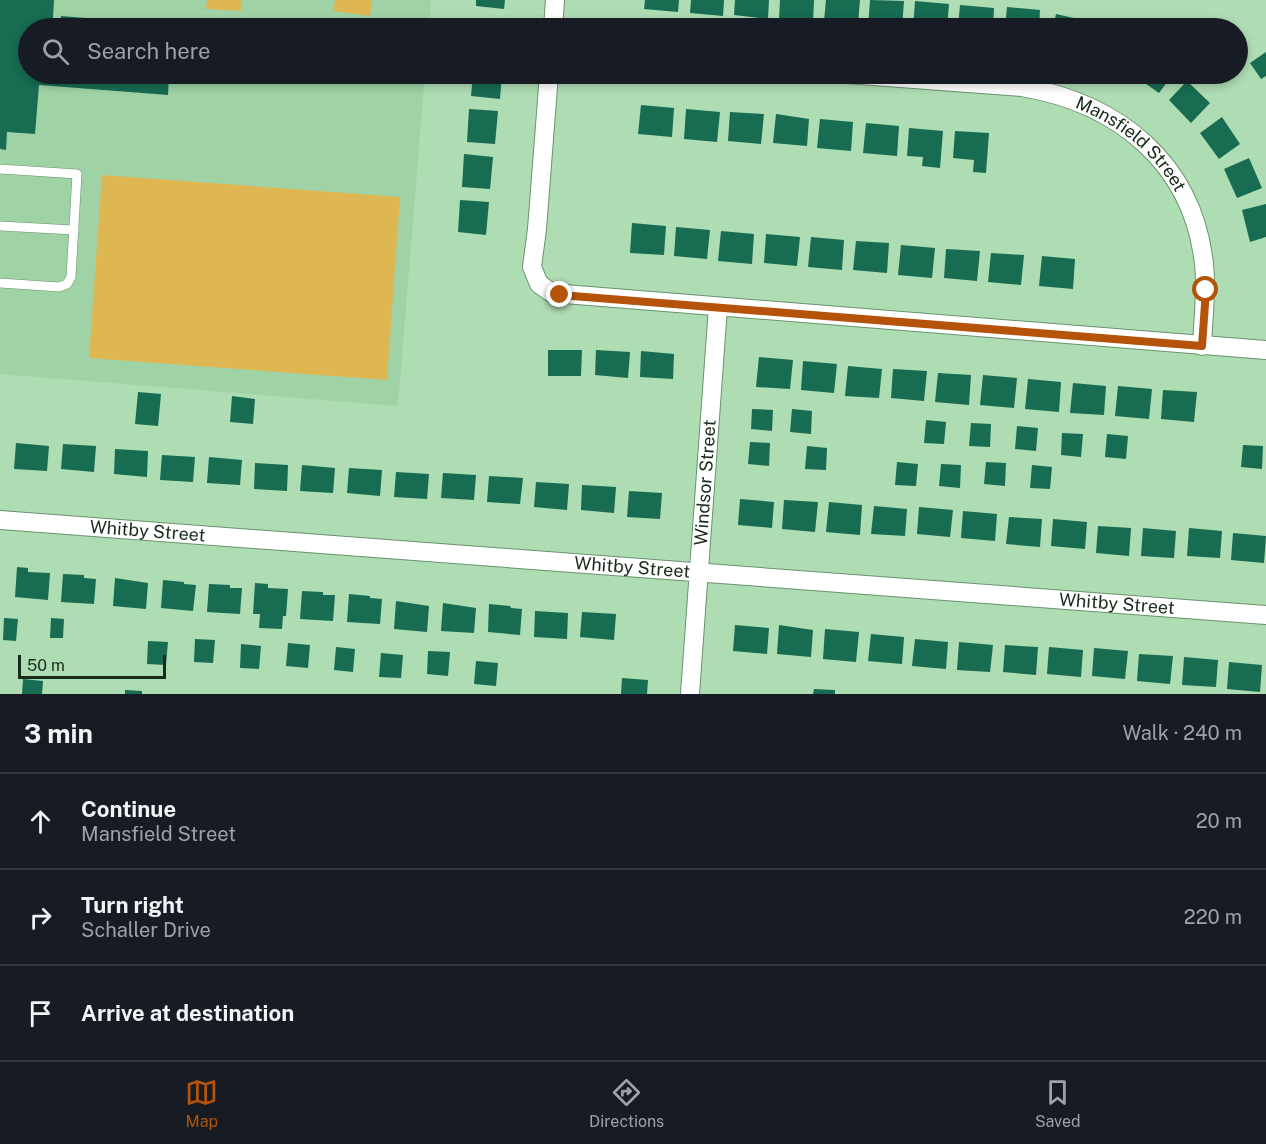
<!DOCTYPE html>
<html lang="en">
<head>
<meta charset="utf-8">
<style>
  body { margin:0; font-family:"Public Sans",sans-serif; background:#20242c; color:#f1f3f6 }
  .scale { position:absolute; left:18px; bottom:15px; width:148px; box-sizing:border-box; padding-left:6px; border:3px solid #192b1c; border-top:0; font-size:16px; line-height:21px; white-space:nowrap; color:#192b1c; -webkit-text-stroke:4px #aedcb3; paint-order:stroke }
  .stop { position:absolute; width:18px; height:18px; margin:-14px; border:4px solid #b45309; border-radius:50%; background:#fff }
  .stop.end { background:#b45309; border-color:#fff; box-shadow:0 2px 6px #0008 }
  .list { margin:0; padding:0; list-style:none }
  h2 { display:flex; justify-content:space-between; align-items:center; height:78px; margin:0; padding:0 24px; font-size:26px }
  h2 small { font-size:20px; font-weight:400; color:#9ea1a6 }
  .list li { display:grid; grid-template-columns:39px 1fr auto; gap:18px; align-items:center; box-sizing:border-box; height:96px; padding:0 24px; border-top:2px solid #363941 }
  .list b { display:block; font-size:22px; white-space:nowrap }
  .list p { margin:0; font-size:20px; white-space:nowrap; color:#9ea1a6 }
  .list em { font-size:20px; font-style:normal; color:#9ea1a6 }
  .icon { flex:none; width:33px; height:33px; fill:none; stroke:currentColor; stroke-width:2; stroke-linecap:round; stroke-linejoin:round }
  .map { position:relative; flex:none; width:1266px; height:694px; overflow:hidden }
  .search { position:absolute; background:#171b24; box-shadow:0 3px 9px #0003; left:18px; right:18px; top:18px; height:66px; display:flex; align-items:center; gap:15px; box-sizing:border-box; padding:0 21px; border-radius:33px; color:#9ea1a6; font-size:22px }
  .sheet { height:366px; background:#171b24 }
  nav { display:flex; justify-content:space-around; align-items:center; box-sizing:border-box; height:84px; border-top:2px solid #363941; background:#171b24; font-size:16px; color:#9ea1a6 }
  nav a { display:grid; justify-items:center; gap:3px }
  nav .on { color:#b45309 }
  .map>svg:first-child { display:block }
  .built { fill:#9fd3a5 }
  .green { fill:#dfb752 }
  .building { fill:#176c52 }
  .lines { fill:none; stroke-linecap:round; stroke-linejoin:round }
  .lane-casing { stroke:#68936d; stroke-width:10 }
  .street-casing { stroke:#68936d; stroke-width:20 }
  .lane { stroke:#fff; stroke-width:9 }
  .street { stroke:#fff; stroke-width:18 }
  .route { stroke:#b45309; stroke-width:8 }
  .labels { text-anchor:middle; stroke-width:6; stroke-linejoin:round; paint-order:stroke }
  .street-label { font-size:18px; fill:#192b1c; stroke:#aedcb3 }
</style>
</head>
<body>
<div class="map">
<svg width="1266" height="694" viewBox="0 0 1266 694">
  <rect width="100%" height="100%" fill="#aedcb3"/>
  <path class="built" d="M0,0h431l-2,28h-401v46h397l-27,332 -398,-32z"/>
  <g class="green">
    <path d="M207,0h35l-1,11 -35,-2z"/>
    <path d="M335,0h37l-2,16 -37,-5z"/>
    <path d="M102,175l298,22 -13,183 -298,-22z"/>
  </g>
  <g class="building">
    <path d="M0,0h54l-1,18 8,1v-3l112,9v3h-145v46h141l-1,21 -129,-10 -4,49 -28,-2 -1,18 -6,-1z"/>
    <path d="M476,0h29l-1,9 -28,-3z"/>
    <path d="M645,0h34l-1,12 -34,-3z"/>
    <path d="M691,0h33l-1,16 -33,-3z"/>
    <path d="M735,0h34l-1,19 -34,-4z"/>
    <path d="M780,0h34l-1,22 -34,-3z"/>
    <path d="M826,0h34l-2,24 -34,-3z"/>
    <path d="M870,0l34,1 -2,27 -34,-1z"/>
    <path d="M915,1l34,3 -2,24h-34z"/>
    <path d="M960,5l34,3 -1,20h-35z"/>
    <path d="M1007,7l33,3 -1,18h-34z"/>
    <path d="M1056,14l31,7 -1,7h-33z"/>
    <path d="M477,20l29,2 -1,6h-28z"/>
    <path d="M1266,52v24l-5,3 -11,-16z"/>
    <path d="M473,74h29l-2,25 -29,-3z"/>
    <path d="M1132,74h41l-14,19z"/>
    <path d="M1187,81l23,22 -19,20 -22,-23z"/>
    <path d="M641,105l33,3 -2,29 -34,-3z"/>
    <path d="M469,109l29,2 -3,33 -28,-2z"/>
    <path d="M686,109l34,3 -3,30 -33,-3z"/>
    <path d="M730,112l34,2 -3,30 -33,-3z"/>
    <path d="M776,114l33,5 -2,27 -34,-3z"/>
    <path d="M1222,117l18,27 -21,15 -19,-26z"/>
    <path d="M820,119l33,3 -2,29 -34,-3z"/>
    <path d="M866,123l33,3 -2,30 -34,-3z"/>
    <path d="M909,128l34,3 -3,37 -18,-2 1,-9 -16,-1z"/>
    <path d="M955,131l34,2 -3,40 -13,-1 1,-12 -21,-2z"/>
    <path d="M464,154l29,3 -3,32 -28,-2z"/>
    <path d="M1249,158l13,30 -25,10 -13,-29z"/>
    <path d="M460,200l29,2 -3,33 -28,-3z"/>
    <path d="M1266,204v33l-16,5 -8,-32z"/>
    <path d="M632,223l34,3 -2,29 -34,-2z"/>
    <path d="M676,227l34,3 -3,29 -33,-3z"/>
    <path d="M721,231l33,3 -2,30 -34,-3z"/>
    <path d="M766,234l34,3 -3,29 -33,-3z"/>
    <path d="M811,237l33,3 -2,30 -34,-3z"/>
    <path d="M856,241l33,2 -2,30 -34,-3z"/>
    <path d="M901,245l34,3 -3,30 -34,-3z"/>
    <path d="M946,249l34,2 -3,30 -33,-3z"/>
    <path d="M991,253l33,2 -3,30 -33,-3z"/>
    <path d="M1042,256l33,3 -2,30 -34,-3z"/>
    <path d="M548,350h34l-1,26h-33z"/>
    <path d="M596,350l34,2 -2,26 -33,-3z"/>
    <path d="M641,351l33,3 -1,25 -33,-2z"/>
    <path d="M759,357l34,3 -3,29 -34,-2z"/>
    <path d="M803,361l34,3 -3,29 -33,-3z"/>
    <path d="M848,366l34,3 -3,29 -34,-2z"/>
    <path d="M893,369l34,2 -3,30 -33,-3z"/>
    <path d="M938,373l33,2 -2,30 -34,-3z"/>
    <path d="M983,375l34,3 -3,30 -34,-3z"/>
    <path d="M1028,379l33,3 -2,30 -34,-3z"/>
    <path d="M1073,383l33,3 -2,29 -34,-2z"/>
    <path d="M1118,386l34,3 -3,30 -34,-3z"/>
    <path d="M1163,390l34,2 -3,30 -33,-3z"/>
    <path d="M138,392l23,2 -3,32 -23,-2z"/>
    <path d="M232,396l23,3 -2,25 -23,-2z"/>
    <path d="M752,409l21,1 -1,21 -21,-2z"/>
    <path d="M792,409l20,2 -1,23 -21,-2z"/>
    <path d="M926,420l20,2 -2,22 -20,-1z"/>
    <path d="M971,423l20,1 -1,23 -21,-1z"/>
    <path d="M1017,426l21,2 -2,23 -21,-2z"/>
    <path d="M1062,433l21,1 -2,23 -20,-2z"/>
    <path d="M1107,434l21,2 -2,23 -21,-2z"/>
    <path d="M750,442l20,1 -1,23 -21,-2z"/>
    <path d="M16,443l33,3 -2,25 -33,-2z"/>
    <path d="M63,444l33,2 -2,26 -33,-3z"/>
    <path d="M1243,445l20,1 -1,23 -21,-2z"/>
    <path d="M807,446l20,2 -1,22 -21,-1z"/>
    <path d="M115,449l33,2 -1,26 -33,-3z"/>
    <path d="M162,455l33,2 -2,25 -33,-2z"/>
    <path d="M209,457l33,3 -2,25 -33,-2z"/>
    <path d="M897,462l21,2 -2,22 -21,-1z"/>
    <path d="M986,462l20,1 -1,23 -21,-2z"/>
    <path d="M255,463l33,2 -1,26 -33,-2z"/>
    <path d="M941,464l20,1 -1,23 -21,-2z"/>
    <path d="M302,465l33,3 -2,25 -33,-2z"/>
    <path d="M1032,465l20,2 -2,22 -20,-1z"/>
    <path d="M349,468l33,2 -2,26 -33,-3z"/>
    <path d="M396,472l33,2 -2,25 -33,-2z"/>
    <path d="M443,473l33,2 -2,25 -33,-2z"/>
    <path d="M489,476l34,2 -3,26 -33,-2z"/>
    <path d="M536,482l33,2 -2,26 -33,-3z"/>
    <path d="M582,485l34,2 -2,26 -33,-3z"/>
    <path d="M629,491l33,2 -2,26 -33,-2z"/>
    <path d="M740,499l34,3 -2,26 -34,-3z"/>
    <path d="M784,500l34,2 -3,30 -33,-3z"/>
    <path d="M829,502l33,3 -2,30 -34,-3z"/>
    <path d="M874,506l33,3 -2,27 -34,-2z"/>
    <path d="M919,507l34,3 -3,27 -33,-3z"/>
    <path d="M963,511l34,3 -2,27 -34,-3z"/>
    <path d="M1009,517l33,2 -2,28 -34,-3z"/>
    <path d="M1053,519l34,3 -2,27 -34,-3z"/>
    <path d="M1098,526l33,2 -2,28 -33,-3z"/>
    <path d="M1143,528l33,3 -2,27 -33,-2z"/>
    <path d="M1189,528l33,3 -2,27 -33,-2z"/>
    <path d="M1233,533l33,3 -2,27 -33,-3z"/>
    <path d="M17,567l11,1v4l22,1 -2,27 -33,-3z"/>
    <path d="M63,574l21,1v3l12,1 -2,25 -33,-2z"/>
    <path d="M115,578l33,5 -2,26 -33,-3z"/>
    <path d="M163,580l21,2v2l12,1 -3,26 -32,-3z"/>
    <path d="M255,583l13,1v4l20,1 -2,27h-3l-1,13 -23,-1 1,-14h-7z"/>
    <path d="M209,584l21,1v3h12l-2,26 -33,-2z"/>
    <path d="M302,591l21,1v3h12l-2,26 -33,-2z"/>
    <path d="M349,594l21,2v2l12,1 -2,25 -33,-2z"/>
    <path d="M396,601l33,5 -2,26 -33,-3z"/>
    <path d="M443,603l33,5 -2,25 -33,-2z"/>
    <path d="M489,604l21,2 1,2 11,1 -2,26 -32,-3z"/>
    <path d="M535,611l33,2 -1,26 -33,-2z"/>
    <path d="M582,612l34,2 -2,26 -34,-3z"/>
    <path d="M4,618l14,1 -2,22 -13,-1z"/>
    <path d="M51,618l13,1 -1,19h-13z"/>
    <path d="M735,625l34,3 -2,26 -34,-3z"/>
    <path d="M779,625l34,5 -2,27 -34,-3z"/>
    <path d="M825,629l34,3 -3,30 -33,-3z"/>
    <path d="M871,634l33,3 -2,27 -34,-3z"/>
    <path d="M195,639l20,1 -2,23 -19,-1z"/>
    <path d="M915,639l33,3 -2,27 -34,-3z"/>
    <path d="M148,641l20,1 -2,23 -19,-1z"/>
    <path d="M959,642l34,3 -3,27 -33,-2z"/>
    <path d="M288,643l22,2 -2,23 -22,-2z"/>
    <path d="M241,644l20,2 -2,23 -19,-1z"/>
    <path d="M1005,645l33,2 -2,28 -33,-3z"/>
    <path d="M336,647l19,2 -2,23 -19,-2z"/>
    <path d="M1049,647l34,3 -2,27 -34,-3z"/>
    <path d="M1094,648l34,3 -3,28 -33,-3z"/>
    <path d="M428,651l22,1 -2,24 -21,-2z"/>
    <path d="M381,653l22,2 -2,23 -22,-1z"/>
    <path d="M1139,654l34,2 -3,28 -33,-3z"/>
    <path d="M1184,657l34,3 -2,27 -34,-2z"/>
    <path d="M476,661l22,2 -2,23 -22,-2z"/>
    <path d="M1229,662l33,3 -2,27 -33,-3z"/>
    <path d="M622,678l26,2 -1,14h-26z"/>
    <path d="M23,679l20,2 -1,13h-20z"/>
    <path d="M814,689l21,1v4h-22z"/>
    <path d="M125,690l17,1v3h-17z"/>
  </g>
  <g class="lines">
    <defs>
      <g id="lane">
        <path d="M0,169l77,5 -6,103 -4,7 -8,3 -59,-4"/>
        <path d="M0,226l74,4"/>
      </g>
      <g id="street">
        <path d="M553,28l2,-28"/>
        <path d="M549,74l-12,155 -5,38 7,17 13,9 714,57"/>
        <path id="s1" d="M847,74l175,13c96,16 171,76 182,177 3,27 -1,55 -2,82"/>
        <path id="s2" d="M0,520l1266,95"/>
        <path id="s3" d="M690,694l28,-387"/>
      </g>
    </defs>
    <use href="#lane" class="lane-casing"/>
    <use href="#street" class="street-casing"/>
    <use href="#lane" class="lane"/>
    <use href="#street" class="street"/>
  </g>
  <g class="lines">
    <path class="route" d="M560,295l642,51 4,-56"/>
  </g>
  <g class="labels">
    <g class="street-label">
      <text dy="6" stroke="none"><textPath href="#s1" startOffset="302">Mansfield Street</textPath></text>
      <text dy="6" stroke="none"><textPath href="#s3" startOffset="212">Windsor Street</textPath></text>
      <text dy="6" stroke="none"><textPath href="#s2" startOffset="148">Whitby Street</textPath></text>
      <text dy="6" stroke="none"><textPath href="#s2" startOffset="634">Whitby Street</textPath></text>
      <text dy="6" stroke="none"><textPath href="#s2" startOffset="1120">Whitby Street</textPath></text>
    </g>
  </g>
</svg>
<div class="scale">50 m</div>
<div class="stop" style="left:1206px;top:290px"></div>
<div class="stop end" style="left:560px;top:295px"></div>
<div class="search"><svg class="icon" aria-label="search" viewBox="0 0 24 24"><circle cx="10" cy="10" r="6"/><path d="M15 15l6 6"/></svg>Search here</div>
</div>
<section class="sheet">
<h2>3 min<small>Walk · 240 m</small></h2>
<ul class="list">
<li><svg class="icon" aria-label="ahead" viewBox="0 0 24 24"><path d="M12 20V5M6 11l6-6 6 6"/></svg><div><b>Continue</b><p>Mansfield Street</p></div><em>20 m</em></li>
<li><svg class="icon" aria-label="right" viewBox="0 0 24 24"><path d="M7 20v-9h11M14 6l5 5-5 5"/></svg><div><b>Turn right</b><p>Schaller Drive</p></div><em>220 m</em></li>
<li><svg class="icon" aria-label="arrive" viewBox="0 0 24 24"><path d="M6 21V4h12l-3 4 3 4H6"/></svg><div><b>Arrive at destination</b></div></li>
</ul>
</section>
<nav>
<a class="on"><svg class="icon" aria-label="map" viewBox="0 0 24 24"><path d="M3 6l6-2 6 2 6-2v14l-6 2-6-2-6 2zM9 4v14M15 6v14"/></svg>Map</a>
<a><svg class="icon" aria-label="directions" viewBox="0 0 24 24"><path d="M12 3l9 9-9 9-9-9zM9 14v-3h6M13 9l2 2-2 2"/></svg>Directions</a>
<a><svg class="icon" aria-label="saved" viewBox="0 0 24 24"><path d="M7 4h10v16l-5-4-5 4z"/></svg>Saved</a>
</nav>
</body>
</html>
